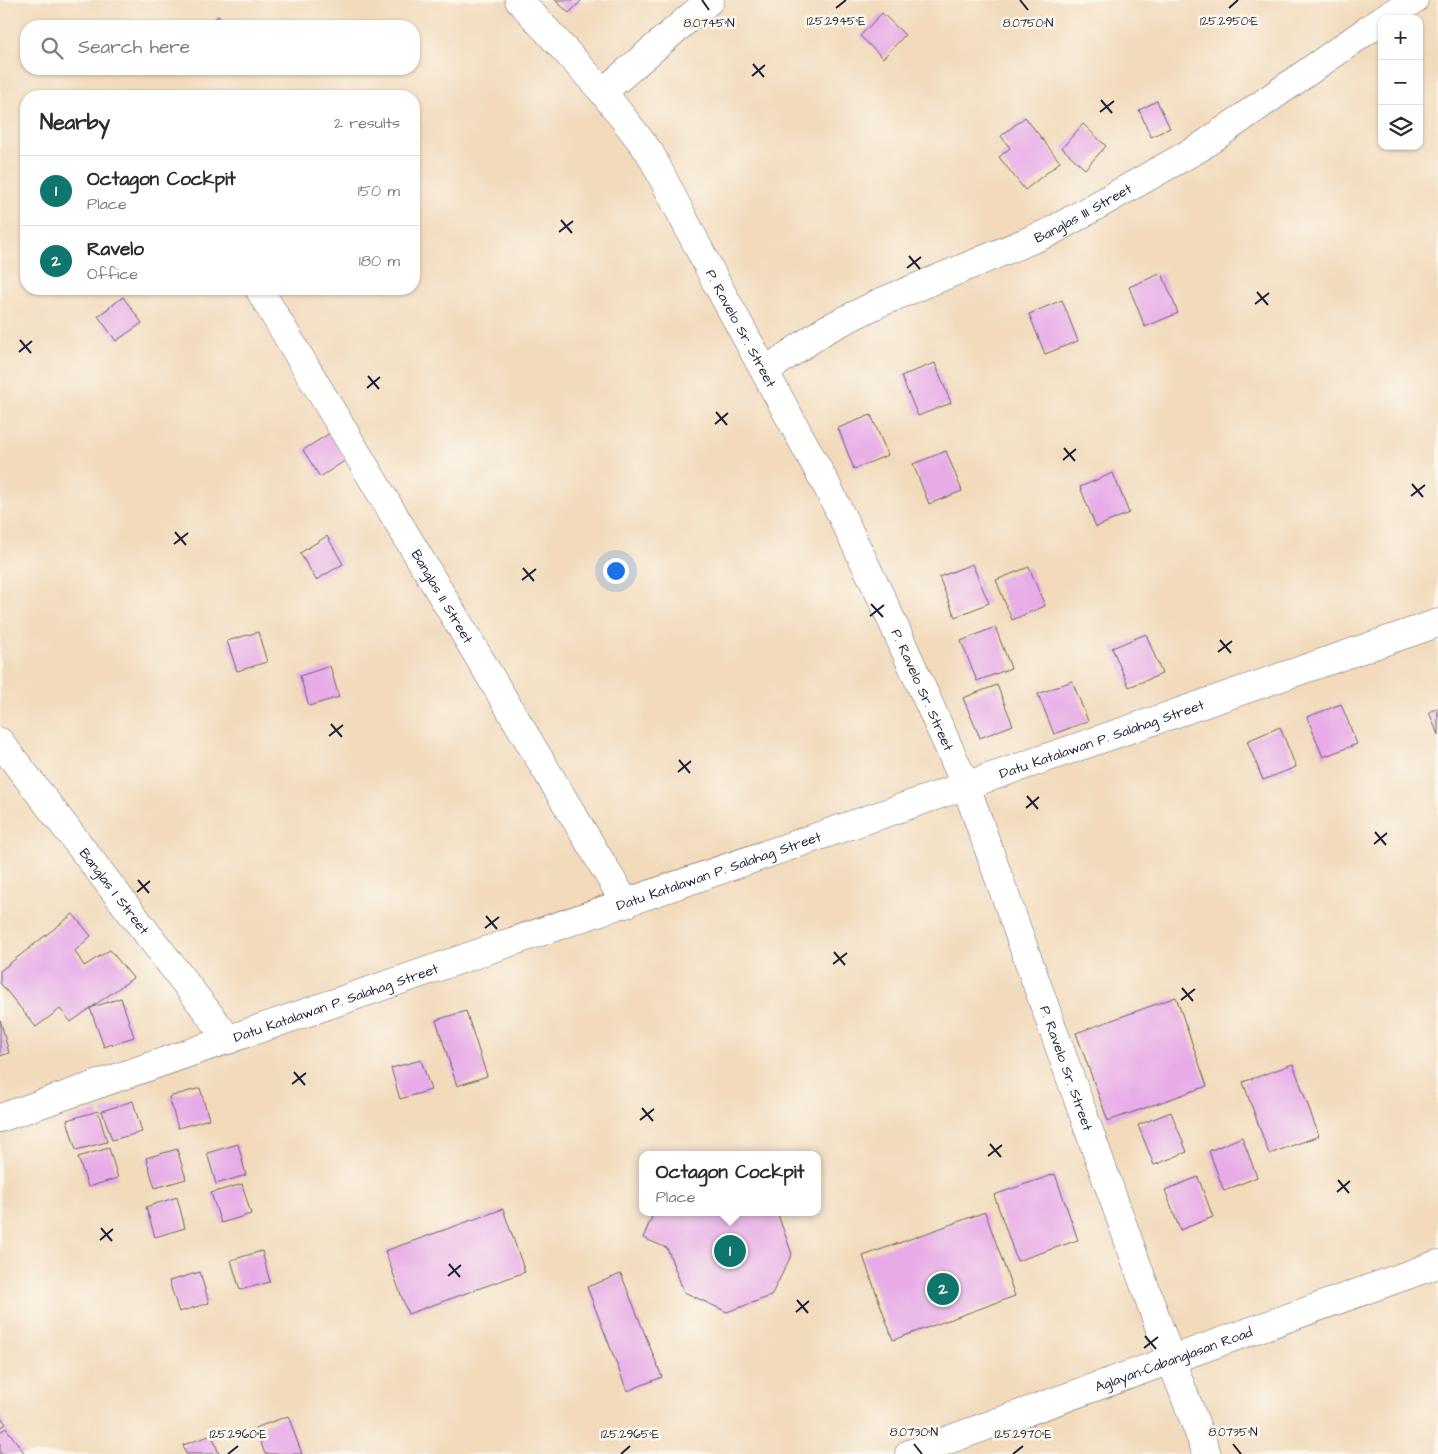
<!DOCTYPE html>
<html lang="en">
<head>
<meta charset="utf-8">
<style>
  body { margin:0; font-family:"Architects Daughter",sans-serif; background:#f7f7f7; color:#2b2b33 }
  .controls { position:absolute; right:15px; top:15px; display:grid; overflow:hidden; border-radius:10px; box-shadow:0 1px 4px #0004 }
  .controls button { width:45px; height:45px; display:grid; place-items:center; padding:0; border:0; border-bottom:1px solid #e1e1e2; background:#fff; color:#2b2b33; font:25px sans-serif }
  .you { position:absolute; left:615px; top:570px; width:18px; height:18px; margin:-12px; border:4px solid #fff; border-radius:50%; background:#1a73e8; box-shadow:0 0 0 8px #1a73e833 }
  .badge { display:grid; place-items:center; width:32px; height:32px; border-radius:50%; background:#0f766e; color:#fff; font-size:16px; font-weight:700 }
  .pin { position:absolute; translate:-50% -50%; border:2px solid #fff; box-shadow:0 1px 5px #0006 }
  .popup { position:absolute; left:639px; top:1151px; width:182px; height:65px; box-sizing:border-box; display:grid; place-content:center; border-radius:10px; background:#fff; filter:drop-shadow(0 1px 4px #0005); font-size:16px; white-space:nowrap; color:#7c7c81 }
  .popup b { font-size:19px; color:#2b2b33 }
  .popup::after { content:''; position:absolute; left:50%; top:100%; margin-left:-10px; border:10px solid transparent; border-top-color:#fff }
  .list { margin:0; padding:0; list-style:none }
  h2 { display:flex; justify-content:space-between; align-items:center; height:65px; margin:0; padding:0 20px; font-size:21px }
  h2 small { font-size:16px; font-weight:400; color:#7c7c81 }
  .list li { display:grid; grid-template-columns:32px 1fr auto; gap:15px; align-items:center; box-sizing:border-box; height:70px; padding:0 20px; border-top:1px solid #e1e1e2 }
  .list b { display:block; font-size:19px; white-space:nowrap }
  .list p { margin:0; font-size:16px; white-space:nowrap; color:#7c7c81 }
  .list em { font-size:16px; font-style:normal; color:#7c7c81 }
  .icon { flex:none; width:28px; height:28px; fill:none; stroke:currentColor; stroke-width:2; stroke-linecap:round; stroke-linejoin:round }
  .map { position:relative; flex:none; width:1438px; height:1454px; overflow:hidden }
  .search { position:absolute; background:#fff; box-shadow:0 1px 4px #0004; left:20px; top:20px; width:400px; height:55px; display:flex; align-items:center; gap:12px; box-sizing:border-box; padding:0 18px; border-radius:20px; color:#7c7c81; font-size:19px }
  .panel { position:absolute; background:#fff; box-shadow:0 1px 4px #0004; left:20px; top:90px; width:400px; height:205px; border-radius:20px }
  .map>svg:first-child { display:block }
  .building { fill:#e7abe7 }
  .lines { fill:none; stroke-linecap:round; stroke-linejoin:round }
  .minor-casing { stroke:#6b6268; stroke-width:29 }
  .major-casing { stroke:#6b6268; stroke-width:29 }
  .minor { stroke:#fff; stroke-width:28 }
  .major { stroke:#fff; stroke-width:28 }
  .ticks { fill:none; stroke:#22223b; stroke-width:2 }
  .labels { text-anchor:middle; stroke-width:5; stroke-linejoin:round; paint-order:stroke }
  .street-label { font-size:14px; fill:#22223b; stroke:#fbf7ec }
  .ticks-label { font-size:12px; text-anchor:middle; fill:#22223b; stroke:#fbf7ec; stroke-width:5; stroke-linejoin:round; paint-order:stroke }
</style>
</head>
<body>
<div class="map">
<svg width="1438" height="1454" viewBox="0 0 1438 1454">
  <rect width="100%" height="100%" fill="#fbf7ec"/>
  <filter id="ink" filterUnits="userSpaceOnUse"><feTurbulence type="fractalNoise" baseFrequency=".02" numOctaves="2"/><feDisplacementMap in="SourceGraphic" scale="10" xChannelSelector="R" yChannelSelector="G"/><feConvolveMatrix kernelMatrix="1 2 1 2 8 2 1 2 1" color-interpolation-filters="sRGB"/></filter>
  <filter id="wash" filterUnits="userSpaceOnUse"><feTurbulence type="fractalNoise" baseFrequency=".0096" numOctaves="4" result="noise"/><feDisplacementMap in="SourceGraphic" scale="20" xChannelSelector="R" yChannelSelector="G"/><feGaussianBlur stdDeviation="1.12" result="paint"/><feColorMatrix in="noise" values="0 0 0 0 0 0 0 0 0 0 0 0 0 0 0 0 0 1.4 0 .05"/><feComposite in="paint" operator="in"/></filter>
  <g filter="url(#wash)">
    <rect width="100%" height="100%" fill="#f2dabb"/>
    <g id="blocks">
      <g class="building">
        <path d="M555,0h27l-13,13z"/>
        <path d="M882,13l23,22 -22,23 -23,-22z"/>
        <path d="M218,16l10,10h-20z"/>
        <path d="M1157,101l13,27 -19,9 -12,-27z"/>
        <path d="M1025,117l35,45 -35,28 -26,-33 11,-9 -9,-12z"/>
        <path d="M1083,124l23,22 -21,23 -23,-21z"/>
        <path d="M1162,273l16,40 -33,14 -16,-40z"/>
        <path d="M123,297l19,26 -26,18 -18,-25z"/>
        <path d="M1062,300l16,41 -33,13 -16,-40z"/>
        <path d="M935,363l16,40 -33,13 -17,-40z"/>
        <path d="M871,415l17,40 -34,14 -16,-41z"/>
        <path d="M330,433l16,27 -26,17 -17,-27z"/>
        <path d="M946,451l16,40 -33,13 -16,-40z"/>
        <path d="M1113,473l16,40 -33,14 -16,-40z"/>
        <path d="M327,536l16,28 -27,16 -16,-27z"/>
        <path d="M972,564l17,39 -34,14 -16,-40z"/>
        <path d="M1029,567l16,39 -33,14 -16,-40z"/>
        <path d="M995,627l16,41 -34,13 -16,-40z"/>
        <path d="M258,632l9,30 -30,9 -10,-30z"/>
        <path d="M1146,634l16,40 -33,13 -17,-39z"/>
        <path d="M330,666l9,31 -30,9 -9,-30z"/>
        <path d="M1072,681l16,40 -34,13 -16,-40z"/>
        <path d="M997,685l16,40 -33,13 -17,-40z"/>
        <path d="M1341,704l16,40 -34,13 -16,-40z"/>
        <path d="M1438,708v27l-9,-23z"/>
        <path d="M1280,727l16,40 -33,13 -16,-39z"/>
        <path d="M73,914l18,22 -16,15 9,15 26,-16 23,28 -62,44 -11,-13 -24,18 -36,-44v-12z"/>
        <path d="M1176,997l31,89 -99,35 -32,-88z"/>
        <path d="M121,998l13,39 -30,10 -14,-39z"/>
        <path d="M466,1011l21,65 -30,10 -21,-66z"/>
        <path d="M0,1019l9,34 -9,3z"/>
        <path d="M421,1060l10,30 -31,9 -9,-31z"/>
        <path d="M1293,1064l26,72 -50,18 -26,-72z"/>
        <path d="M200,1088l9,31 -31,9 -9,-31z"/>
        <path d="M133,1101l9,31 -30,8 -10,-29z"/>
        <path d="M98,1111l9,31 -31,8 -9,-30z"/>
        <path d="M1171,1112l16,40 -33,13 -16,-40z"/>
        <path d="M1242,1137l15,40 -33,14 -15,-40z"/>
        <path d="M238,1144l8,31 -30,9 -9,-31z"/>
        <path d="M109,1148l9,30 -30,9 -10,-30z"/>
        <path d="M177,1149l9,30 -31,9 -9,-30z"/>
        <path d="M1055,1174l23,66 -61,21 -23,-66z"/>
        <path d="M1198,1177l15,40 -33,13 -15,-40z"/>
        <path d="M242,1184l9,30 -30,9 -10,-30z"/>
        <path d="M177,1197l8,31 -30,9 -9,-30z"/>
        <path d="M503,1209l22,63 -117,42 -23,-63z"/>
        <path d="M654,1212h123l15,42 -21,42 -44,16 -43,-20 -17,-44 -24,-10z"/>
        <path d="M985,1212l30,84 -122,44 -30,-84z"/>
        <path d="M262,1251l8,31 -30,8 -9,-30z"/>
        <path d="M200,1272l9,31 -30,9 -10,-31z"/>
        <path d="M621,1274l41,103 -35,14 -40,-104z"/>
        <path d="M0,1416l6,8 -6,4z"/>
        <path d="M288,1416l14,38h-37l-10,-26z"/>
        <path d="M6,1428l19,26h-25v-22z"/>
        <path d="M212,1435l7,19h-33l-3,-9z"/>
      </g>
    </g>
  </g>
  <g filter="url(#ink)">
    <use href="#blocks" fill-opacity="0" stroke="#6b6268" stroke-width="1"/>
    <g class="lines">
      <defs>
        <g id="minor">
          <path id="s1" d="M519,0l84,92 47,61 66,129 112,206 54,111 84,187 205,574 36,94"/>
          <path d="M1383,19l31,-19"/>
          <path d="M603,92l107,-92"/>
          <path id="s2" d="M259,289l367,615"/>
          <path id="s3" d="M765,371l60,-41 54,-27 171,-71 149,-84 183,-128"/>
          <path id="s4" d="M0,742l229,298"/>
          <path id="s5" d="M0,1118l1438,-495"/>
        </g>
        <g id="major">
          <path id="s6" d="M909,1454l529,-190"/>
        </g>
      </defs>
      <use href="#minor" class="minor-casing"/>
      <use href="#major" class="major-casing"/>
      <use href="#minor" class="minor"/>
      <use href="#major" class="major"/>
    </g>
  </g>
  <path class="ticks" d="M702,0l7,10M1020,0l8,10M836,8l10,-8M1229,8l9,-8M753,64l11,13M752,76l13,-11M1101,100l11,13M1100,112l14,-11M561,220l11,13M559,232l14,-11M909,256l11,13M907,268l14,-11M1257,292l11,13M1255,304l14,-11M20,340l11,13M19,352l13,-11M368,376l11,13M367,388l13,-11M716,412l11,13M715,424l13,-11M1064,448l11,13M1063,460l13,-11M1412,484l11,13M1411,496l14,-11M175,532l11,13M174,544l14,-11M523,568l11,13M522,580l14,-11M871,604l12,13M870,616l14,-11M1220,640l11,13M1218,652l14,-11M331,724l11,13M329,736l14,-11M679,760l11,13M678,772l13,-11M1027,796l11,13M1026,808l13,-11M1375,832l11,13M1374,844l13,-11M138,880l11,13M137,892l13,-11M486,916l11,13M485,928l14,-11M834,952l11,13M833,964l14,-11M1182,988l11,13M1181,1000l14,-11M294,1072l11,13M292,1084l14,-11M642,1108l11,13M640,1120l14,-11M990,1144l11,13M988,1156l14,-11M1338,1180l11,13M1337,1192l13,-11M101,1228l11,13M100,1240l13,-11M449,1264l11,13M448,1276l13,-11M797,1300l11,13M796,1312l13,-11M1145,1336l11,13M1144,1348l14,-11M914,1444l8,10M1233,1444l8,10M228,1454l10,-8M621,1454l9,-8M1013,1454l10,-8"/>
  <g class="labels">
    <g class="street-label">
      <text dy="5" stroke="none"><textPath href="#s3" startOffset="356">Banglas III Street</textPath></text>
      <text dy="5" stroke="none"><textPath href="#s1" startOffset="399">P. Ravelo Sr. Street</textPath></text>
      <text dy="5" stroke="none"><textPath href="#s2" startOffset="358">Banglas II Street</textPath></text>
      <text dy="5" stroke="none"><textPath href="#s1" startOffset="804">P. Ravelo Sr. Street</textPath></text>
      <text dy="5" stroke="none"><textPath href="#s5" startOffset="1165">Datu Katalawan P. Salahag Street</textPath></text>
      <text dy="5" stroke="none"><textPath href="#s5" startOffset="760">Datu Katalawan P. Salahag Street</textPath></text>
      <text dy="5" stroke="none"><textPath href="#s4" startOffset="188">Banglas I Street</textPath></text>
      <text dy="5" stroke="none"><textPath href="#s5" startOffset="355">Datu Katalawan P. Salahag Street</textPath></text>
      <text dy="5" stroke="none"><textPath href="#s1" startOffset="1209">P. Ravelo Sr. Street</textPath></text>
      <text dy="5" stroke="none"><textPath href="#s6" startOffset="281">Aglayan-Cabanglasan Road</textPath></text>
    </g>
  </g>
  <g class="ticks-label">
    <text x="836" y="25">125.2945°E</text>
    <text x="1229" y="25">125.2950°E</text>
    <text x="709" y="27">8.0745°N</text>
    <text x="1028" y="27">8.0750°N</text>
    <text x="914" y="1436">8.0730°N</text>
    <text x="1233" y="1436">8.0735°N</text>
    <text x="238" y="1438">125.2960°E</text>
    <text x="630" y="1438">125.2965°E</text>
    <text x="1023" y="1438">125.2970°E</text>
  </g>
</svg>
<div class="controls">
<button>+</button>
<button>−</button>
<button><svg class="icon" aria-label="layers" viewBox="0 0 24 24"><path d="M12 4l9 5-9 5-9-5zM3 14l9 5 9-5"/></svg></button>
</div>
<div class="you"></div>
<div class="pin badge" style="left:730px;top:1251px">1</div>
<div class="popup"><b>Octagon Cockpit</b>Place</div>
<div class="pin badge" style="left:943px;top:1289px">2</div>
<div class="search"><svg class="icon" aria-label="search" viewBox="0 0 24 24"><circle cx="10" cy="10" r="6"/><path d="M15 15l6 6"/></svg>Search here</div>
<section class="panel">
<h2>Nearby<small>2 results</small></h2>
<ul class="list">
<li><span class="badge">1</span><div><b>Octagon Cockpit</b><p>Place</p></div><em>150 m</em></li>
<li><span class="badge">2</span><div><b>Ravelo</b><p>Office</p></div><em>180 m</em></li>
</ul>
</section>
</div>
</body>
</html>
